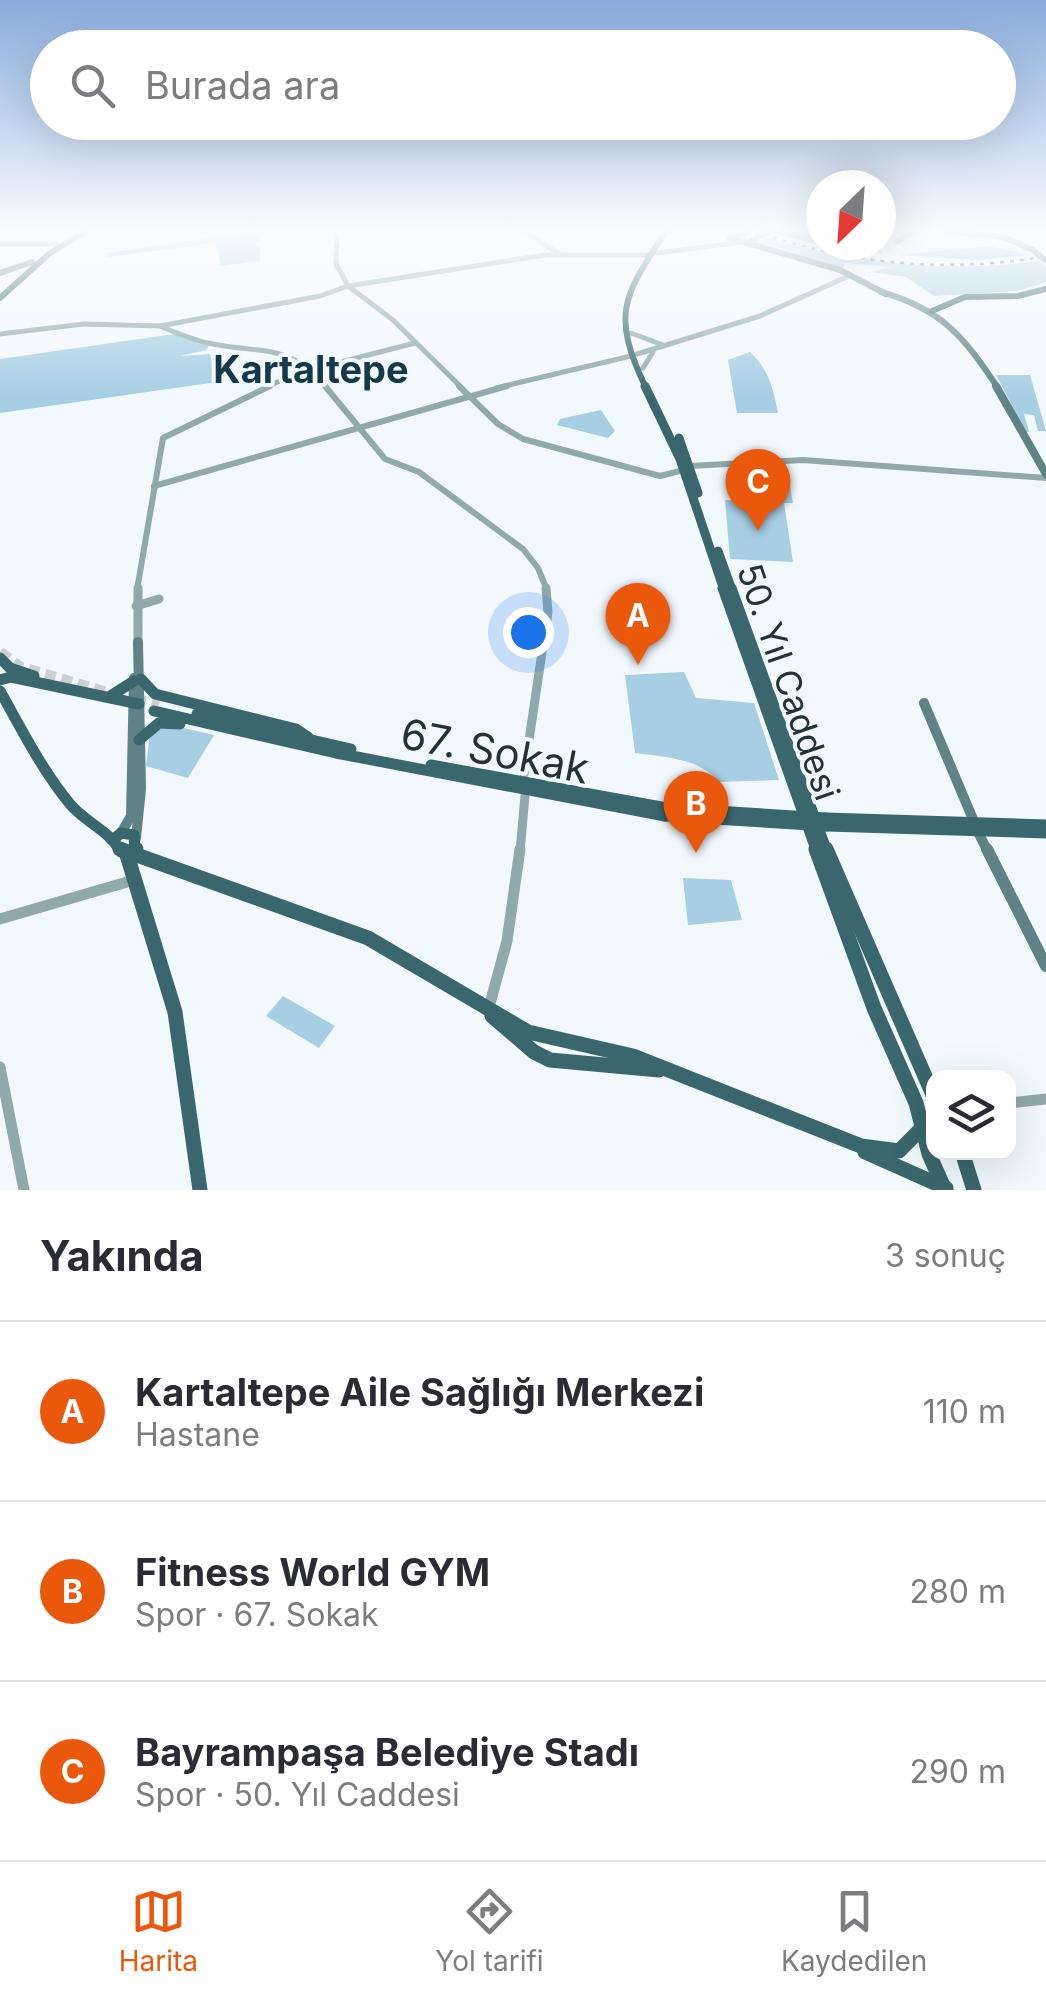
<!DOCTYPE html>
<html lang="tr">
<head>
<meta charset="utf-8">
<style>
  body { margin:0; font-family:Inter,sans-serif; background:#f2f2f3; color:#2b2b33 }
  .controls { position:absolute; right:30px; bottom:30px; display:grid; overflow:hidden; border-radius:20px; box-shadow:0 10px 40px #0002 }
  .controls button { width:90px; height:90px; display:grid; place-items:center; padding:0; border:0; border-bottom:2px solid #e1e1e2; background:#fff; color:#2b2b33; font:50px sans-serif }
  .compass { position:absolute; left:806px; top:170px; width:90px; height:90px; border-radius:50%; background:#fff; box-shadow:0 10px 40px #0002; rotate:205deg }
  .you { position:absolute; left:528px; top:632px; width:35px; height:35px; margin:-25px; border:8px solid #fff; border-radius:50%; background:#1a73e8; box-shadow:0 0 0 15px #1a73e833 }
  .badge { display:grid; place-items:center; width:65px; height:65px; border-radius:50%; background:#ea580c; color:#fff; font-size:32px; font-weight:700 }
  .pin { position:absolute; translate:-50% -82px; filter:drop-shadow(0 2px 5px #0008) }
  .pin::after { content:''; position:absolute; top:52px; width:35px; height:30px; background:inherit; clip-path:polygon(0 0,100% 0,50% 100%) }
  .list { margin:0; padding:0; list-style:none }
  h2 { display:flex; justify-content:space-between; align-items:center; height:130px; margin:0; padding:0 40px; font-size:42px }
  h2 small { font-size:32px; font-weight:400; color:#7c7c81 }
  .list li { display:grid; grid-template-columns:65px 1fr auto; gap:30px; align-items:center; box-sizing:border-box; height:180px; padding:0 40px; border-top:2px solid #e1e1e2 }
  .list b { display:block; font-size:38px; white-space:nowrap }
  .list p { margin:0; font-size:32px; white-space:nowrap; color:#7c7c81 }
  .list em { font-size:32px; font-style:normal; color:#7c7c81 }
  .icon { flex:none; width:55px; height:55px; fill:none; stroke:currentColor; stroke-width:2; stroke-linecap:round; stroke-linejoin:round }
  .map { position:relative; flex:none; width:1046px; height:1190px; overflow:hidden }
  .search { position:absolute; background:#fff; box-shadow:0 10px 40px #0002; left:30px; right:30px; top:30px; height:110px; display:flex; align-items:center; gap:25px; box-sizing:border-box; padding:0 35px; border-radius:55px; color:#7c7c81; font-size:38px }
  .sheet { height:670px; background:#fff }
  nav { display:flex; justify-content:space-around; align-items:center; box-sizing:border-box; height:140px; border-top:2px solid #e1e1e2; background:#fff; font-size:28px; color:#7c7c81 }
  nav a { display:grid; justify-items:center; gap:5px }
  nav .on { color:#ea580c }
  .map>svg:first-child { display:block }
  .green { fill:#a7cee3 }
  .forest { fill:#99c7df }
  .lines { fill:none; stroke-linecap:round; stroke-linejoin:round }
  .secondary-tunnel { stroke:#c9d1d7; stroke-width:6; stroke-dasharray:6 2.5; stroke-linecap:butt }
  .primary-tunnel { stroke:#c9d1d7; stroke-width:11; stroke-dasharray:11 6; stroke-linecap:butt }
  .tertiary-far3 { stroke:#91a9ac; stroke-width:5 }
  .tertiary-far2 { stroke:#91a9ac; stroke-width:6 }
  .tertiary-far1 { stroke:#91a9ac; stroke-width:9 }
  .tertiary { stroke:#91a9ac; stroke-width:11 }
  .secondary-far3 { stroke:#5f8287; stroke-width:6 }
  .secondary-far2 { stroke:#5f8287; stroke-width:8 }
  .secondary-far1 { stroke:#5f8287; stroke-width:10 }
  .secondary { stroke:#5f8287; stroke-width:12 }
  .primary-far3 { stroke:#3a676d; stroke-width:6 }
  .primary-far2 { stroke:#3a676d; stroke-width:9 }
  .primary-far1 { stroke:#3a676d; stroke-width:11 }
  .primary { stroke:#3a676d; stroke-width:15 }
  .rail { stroke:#45535a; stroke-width:2.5; stroke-dasharray:4 6; stroke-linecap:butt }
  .secondary-bridge { stroke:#5f8287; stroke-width:6 }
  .primary-bridge { stroke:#3a676d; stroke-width:11 }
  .labels { text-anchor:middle; stroke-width:8; stroke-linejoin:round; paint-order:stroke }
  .street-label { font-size:35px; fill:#23323a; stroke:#f2f9fe }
  .far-district-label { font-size:38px; font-weight:bold; fill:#163949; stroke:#f2f9fe }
  .near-street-label { font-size:42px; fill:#23323a; stroke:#f2f9fe }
</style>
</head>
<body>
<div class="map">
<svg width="1046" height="1190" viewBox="0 0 1046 1190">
  <rect width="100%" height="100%" fill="#f2f9fe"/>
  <g class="green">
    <path d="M250,231l30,2 -19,3 -1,6 -7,3 7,1v15l-39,5 -5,-23 -108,14 -1,-4z"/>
    <path d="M767,237c87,27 181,36 272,24l7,5v16l-29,9 -83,5 -28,-19 -35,-5 21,-5 -47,-4 -2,7 -83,-29z"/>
    <path d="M174,334l35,11 -2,5 -27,6 30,-2 7,28 -217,31v-54z"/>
    <path d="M750,352c19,18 23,36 28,61h-41l-9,-53z"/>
    <path d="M996,375h34l16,56h-8l-4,-16 -10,-1 5,18h-3z"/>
    <path d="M601,410l14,21 -7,7 -51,-13 3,-6z"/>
    <path d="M747,468h40l6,35h-9l9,59 -63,-3 -5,-59 32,1z"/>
    <path d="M684,672l12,26 58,5 25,77 -59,2c-22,-24 -55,-25 -85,-29l-10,-78z"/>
    <path d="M171,725l43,10 -26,43 -42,-12 4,-33z"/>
    <path d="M683,878l48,2 11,40 -54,5z"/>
    <path d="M283,996l52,30 -16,22 -53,-32z"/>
  </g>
  <path class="forest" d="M988,246l45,9 -60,5 -74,-5z"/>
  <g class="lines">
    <path class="secondary-tunnel" d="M860,252l23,-2 15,-9"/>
    <g class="primary-tunnel">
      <path d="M0,652l20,15 89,26"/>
      <path d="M135,699l24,6"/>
    </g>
    <g class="tertiary-far3">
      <path d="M337,231l-1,33 12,22 45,34 69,68"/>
      <path d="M524,231l37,24"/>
      <path d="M0,244h57"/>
      <path d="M657,253l86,-11"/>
      <path d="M160,326c17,7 35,15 53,18 51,10 78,-1 114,44"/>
      <path d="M631,333l32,12"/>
      <path d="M0,334l84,-10 76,2 160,-30 28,-10 197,-31h104"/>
      <path d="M637,354l123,-38 91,-41"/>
      <path d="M643,368l10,-16"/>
      <path d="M265,388l29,-14 121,-31"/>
      <path d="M496,388l135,-32"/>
    </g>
    <g class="tertiary-far2">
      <path d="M325,386l60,73 34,13 104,77 15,19 9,22"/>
      <path d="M459,386l39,38 25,15 137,37 24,-6"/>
      <path d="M690,466l113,-6 243,18"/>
      <path d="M154,486l353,-100"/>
      <path d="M137,590l26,-152 107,-52"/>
    </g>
    <g class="tertiary-far1">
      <path d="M138,588v54"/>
      <path d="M136,606l23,-7"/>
      <path d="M524,774l24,-162 -2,-24"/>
      <path d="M520,852l5,-56"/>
    </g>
    <g class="tertiary">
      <path d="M0,919l134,-39"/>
      <path d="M488,1011l19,-70 13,-92"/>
      <path d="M0,1067l24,123"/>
      <path d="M1008,1103l38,-4"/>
    </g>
    <g class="secondary-far3">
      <path d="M777,231l83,21"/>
      <path d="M799,231l20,8"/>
      <path d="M945,231l59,6 29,13"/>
      <path d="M730,238l110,32 46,24"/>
      <path d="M730,238l19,-7"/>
      <path d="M751,241l17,-10"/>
      <path d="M898,241l14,-10"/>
      <path d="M0,273l32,-11"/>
      <path d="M881,292c61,17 83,45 117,96"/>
    </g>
    <path class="secondary-far2" d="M996,386l50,88"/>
    <g class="secondary-far1">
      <path d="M924,703l51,121"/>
      <path d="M978,832l10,20"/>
      <path d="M121,833l10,-17 3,-138"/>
      <path d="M136,838l5,-49 -3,-147"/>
    </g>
    <path class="secondary" d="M987,849l59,117"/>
    <g class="primary-far3">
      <path d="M0,298l50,-45 36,-22"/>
      <path d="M932,311l33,-14 53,-1 28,-7"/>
      <path d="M646,388c-36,-75 -22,-92 20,-157"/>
    </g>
    <g class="primary-far2">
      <path d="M645,386l35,73 44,131"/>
      <path d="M679,438l19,55"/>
      <path d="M718,551l14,39"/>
    </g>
    <g class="primary-far1">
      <path d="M723,588l94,264"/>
      <path d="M731,588l96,264"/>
      <path d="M0,658l10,10 24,8"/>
      <path d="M141,679l14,15 141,35 12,8"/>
      <path d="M0,680l11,-3 128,27"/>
      <path d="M0,691c22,39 42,79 70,113 16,19 39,26 51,48"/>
      <path d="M112,695l22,-14"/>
      <path d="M154,711l182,42 329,63"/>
      <path d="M197,714l154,35"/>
      <path d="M139,740l20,-17 21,1"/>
      <path d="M431,765l236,43"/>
      <path d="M826,818l220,7"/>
      <path d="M827,826l219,7"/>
      <path d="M114,839l7,-6 13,2 1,17"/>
    </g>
    <g class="primary">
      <path d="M120,849l248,89 160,94 105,24 228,90 38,5 35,-35"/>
      <path d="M816,849l58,159 42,95 13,51 16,36"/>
      <path d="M826,849l108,248"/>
      <path d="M127,855l48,157 25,178"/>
      <path d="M132,856l4,-7"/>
      <path d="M492,1016l42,36 16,8 109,10"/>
      <path d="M865,1152l81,36"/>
      <path d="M962,1152l12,38"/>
    </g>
    <path class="rail" d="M754,231c92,32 185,42 282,27"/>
    <path class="secondary-bridge" d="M1033,250l12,10"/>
    <g class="primary-bridge">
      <path d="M667,808l159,10"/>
      <path d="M665,816l162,10"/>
    </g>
  </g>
  <linearGradient id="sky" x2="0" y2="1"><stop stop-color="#89acdc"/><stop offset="0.58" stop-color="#f9fcff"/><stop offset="1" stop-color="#f9fcff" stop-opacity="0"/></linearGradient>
  <rect width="1046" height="397" fill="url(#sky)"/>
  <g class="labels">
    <g class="street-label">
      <text transform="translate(788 682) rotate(71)" y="12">50. Yıl Caddesi</text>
    </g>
    <g class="far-district-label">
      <text x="311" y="383">Kartaltepe</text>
    </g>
    <g class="near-street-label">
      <text transform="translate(495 751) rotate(11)" y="15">67. Sokak</text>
    </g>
  </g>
</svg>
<div class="controls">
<button><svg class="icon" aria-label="layers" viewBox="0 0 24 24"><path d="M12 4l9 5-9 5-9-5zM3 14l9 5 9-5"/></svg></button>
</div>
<svg class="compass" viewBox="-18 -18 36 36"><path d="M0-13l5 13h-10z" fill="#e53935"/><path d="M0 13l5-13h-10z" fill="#7c7c81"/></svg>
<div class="you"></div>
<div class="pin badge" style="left:638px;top:665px">A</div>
<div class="pin badge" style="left:696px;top:853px">B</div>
<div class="pin badge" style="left:758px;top:531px">C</div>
<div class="search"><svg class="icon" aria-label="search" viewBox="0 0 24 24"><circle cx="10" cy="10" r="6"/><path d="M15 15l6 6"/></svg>Burada ara</div>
</div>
<section class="sheet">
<h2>Yakında<small>3 sonuç</small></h2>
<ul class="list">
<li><span class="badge">A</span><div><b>Kartaltepe Aile Sağlığı Merkezi</b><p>Hastane</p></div><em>110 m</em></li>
<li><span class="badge">B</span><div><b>Fitness World GYM</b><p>Spor · 67. Sokak</p></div><em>280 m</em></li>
<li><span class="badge">C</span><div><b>Bayrampaşa Belediye Stadı</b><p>Spor · 50. Yıl Caddesi</p></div><em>290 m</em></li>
</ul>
</section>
<nav>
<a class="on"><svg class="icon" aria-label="map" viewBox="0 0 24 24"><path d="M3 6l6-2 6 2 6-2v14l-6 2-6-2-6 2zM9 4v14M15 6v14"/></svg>Harita</a>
<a><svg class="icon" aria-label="directions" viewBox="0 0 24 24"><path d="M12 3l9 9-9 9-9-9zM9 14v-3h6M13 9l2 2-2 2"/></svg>Yol tarifi</a>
<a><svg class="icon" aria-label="saved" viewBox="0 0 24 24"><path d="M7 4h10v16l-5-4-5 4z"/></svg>Kaydedilen</a>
</nav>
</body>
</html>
